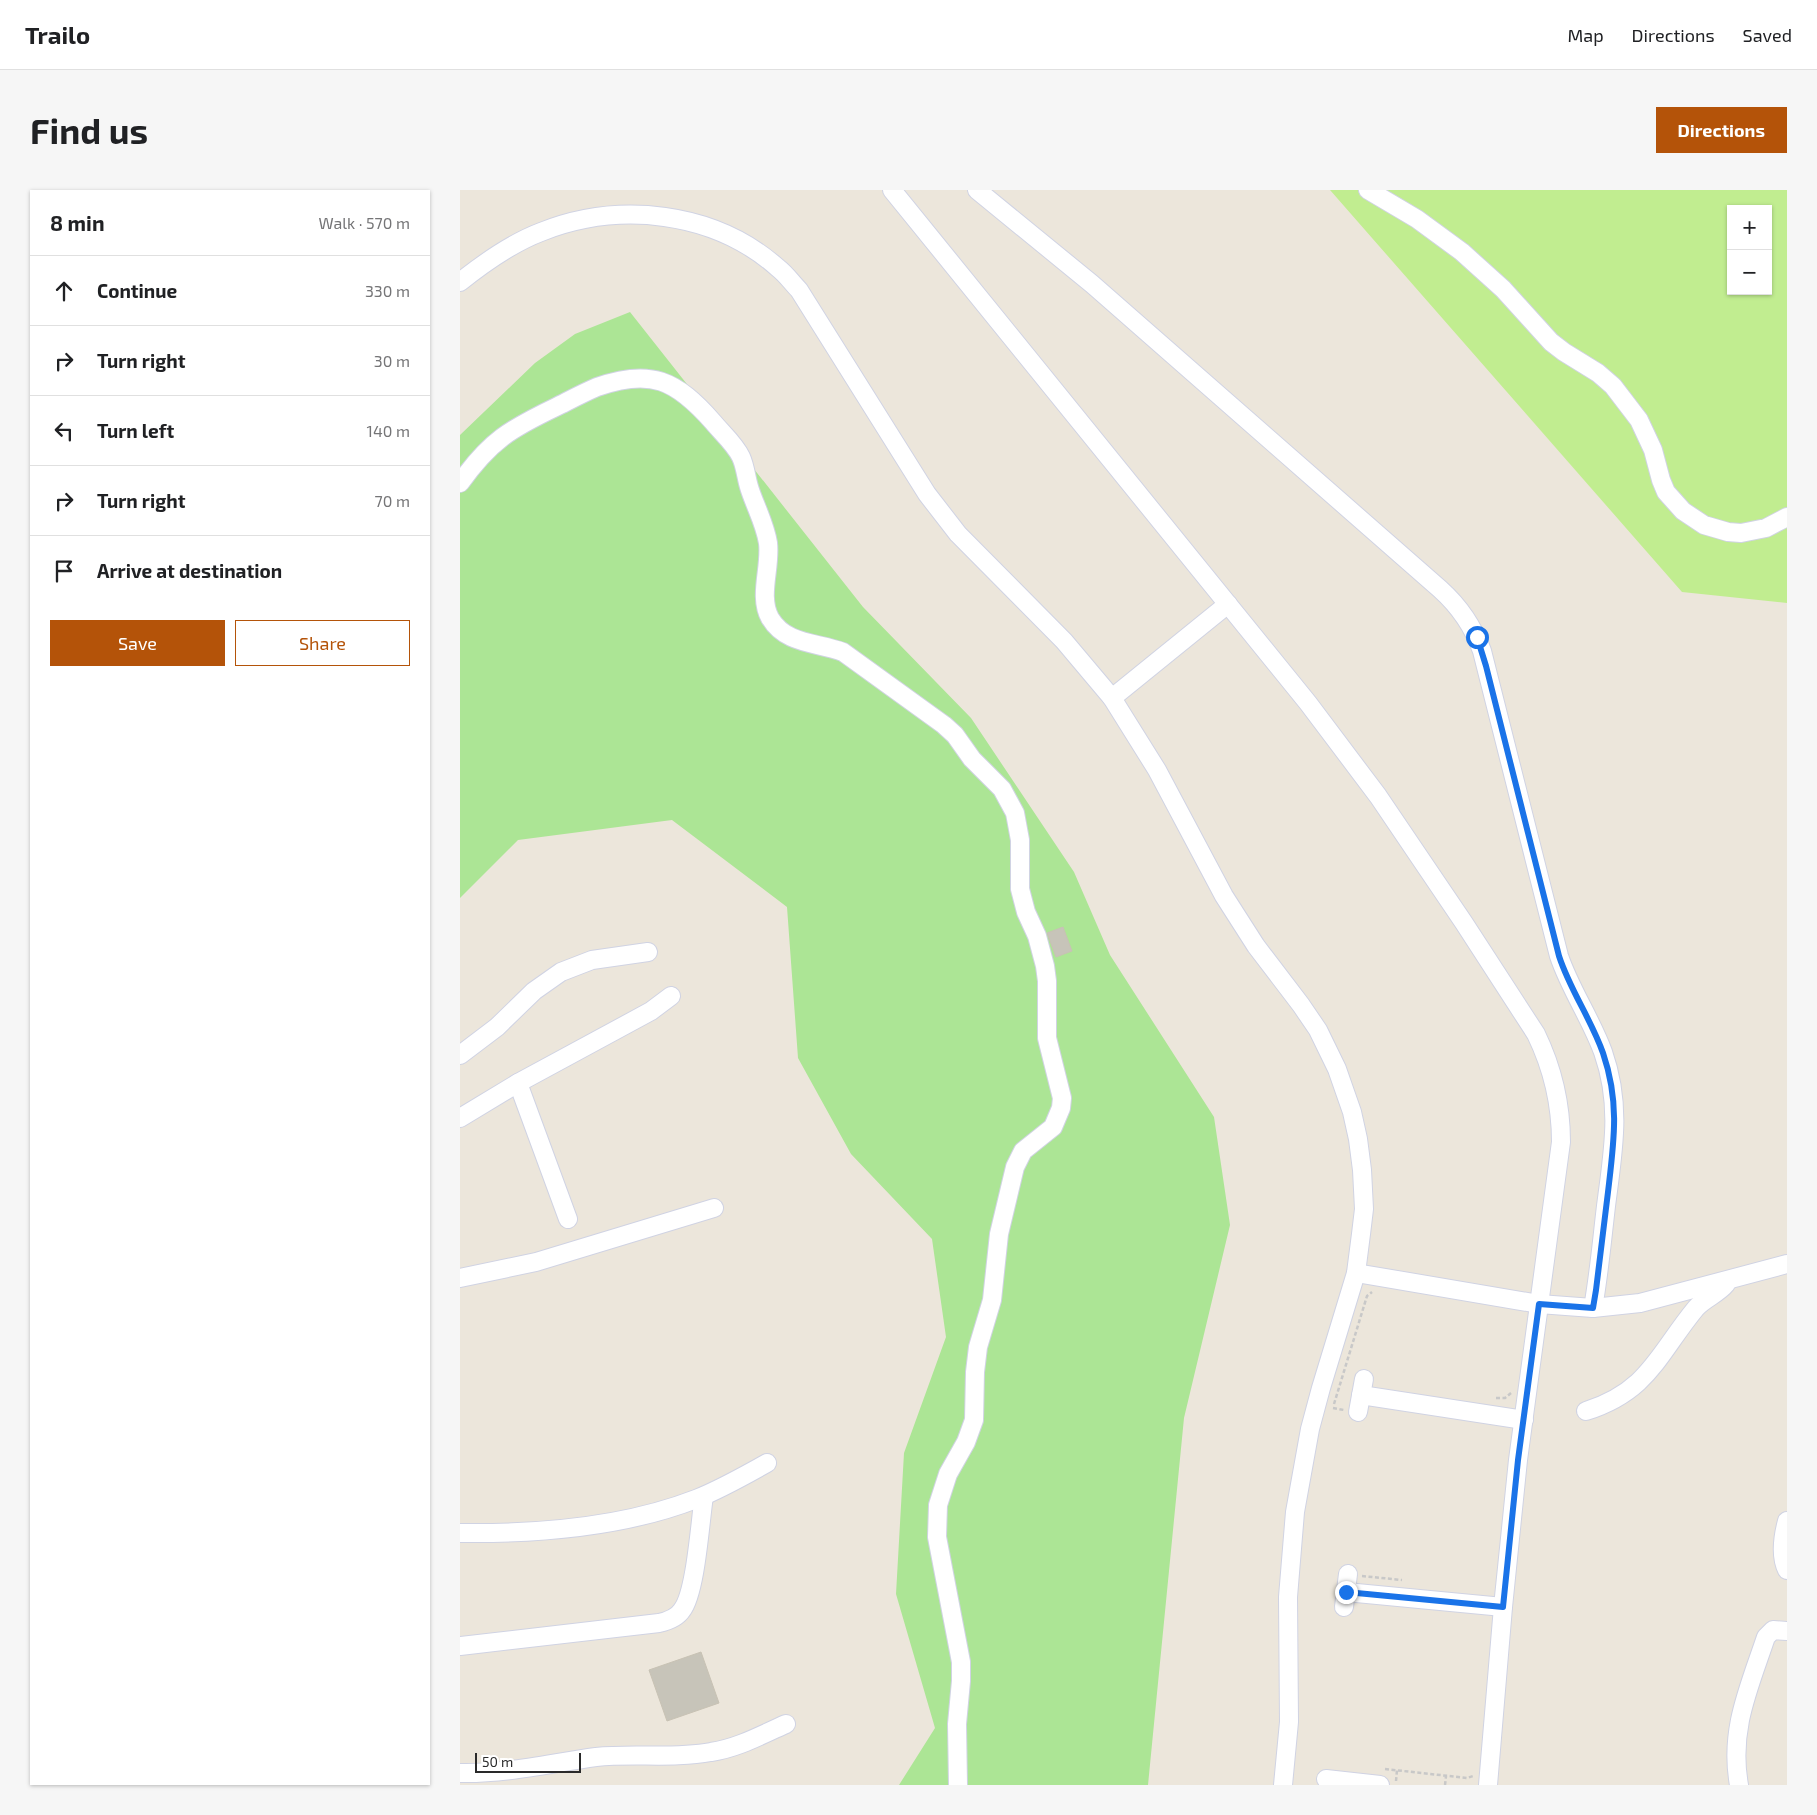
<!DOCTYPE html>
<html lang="en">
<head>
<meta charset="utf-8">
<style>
  body { margin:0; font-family:"Exo 2",sans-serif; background:#f6f6f6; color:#202124 }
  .controls { position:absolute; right:15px; top:15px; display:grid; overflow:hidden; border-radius:0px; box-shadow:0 1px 4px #0004 }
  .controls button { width:45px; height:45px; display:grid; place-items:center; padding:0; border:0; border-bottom:1px solid #e0e0e0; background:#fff; color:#202124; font:25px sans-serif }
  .scale { position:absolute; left:15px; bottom:12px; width:106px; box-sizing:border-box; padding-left:5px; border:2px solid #2a2a2a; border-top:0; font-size:14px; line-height:18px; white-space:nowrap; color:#2a2a2a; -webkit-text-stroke:4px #fff; paint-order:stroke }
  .stop { position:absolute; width:15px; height:15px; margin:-11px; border:4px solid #1a73e8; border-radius:50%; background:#fff }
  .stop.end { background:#1a73e8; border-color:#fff; box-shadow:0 1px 5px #0008 }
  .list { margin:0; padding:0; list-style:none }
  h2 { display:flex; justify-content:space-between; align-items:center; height:65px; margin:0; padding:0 20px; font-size:21px }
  h2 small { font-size:16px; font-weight:400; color:#757577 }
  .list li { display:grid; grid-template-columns:32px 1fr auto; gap:15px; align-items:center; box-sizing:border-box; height:70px; padding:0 20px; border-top:1px solid #e0e0e0 }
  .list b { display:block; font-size:19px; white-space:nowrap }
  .list em { font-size:16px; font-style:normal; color:#757577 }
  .actions { display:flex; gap:10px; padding:15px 20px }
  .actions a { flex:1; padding:11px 0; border:1px solid #b45309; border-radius:0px; text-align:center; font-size:18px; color:#b45309 }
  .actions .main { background:#b45309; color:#fff }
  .icon { flex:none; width:28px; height:28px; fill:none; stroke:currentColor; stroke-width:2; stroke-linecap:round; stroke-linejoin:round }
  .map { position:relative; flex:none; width:1327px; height:1595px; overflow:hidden; border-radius:0px }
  header { display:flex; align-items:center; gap:30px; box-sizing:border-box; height:70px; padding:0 25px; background:#fff; border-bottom:1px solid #e0e0e0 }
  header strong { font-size:24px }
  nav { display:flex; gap:28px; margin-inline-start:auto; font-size:18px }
  .intro { display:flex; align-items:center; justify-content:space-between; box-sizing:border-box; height:120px; padding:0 30px }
  h1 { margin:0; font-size:35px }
  .button { padding:12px 22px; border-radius:0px; background:#b45309; color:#fff; font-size:18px; font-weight:700 }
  main { display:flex; gap:30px; padding:0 30px }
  aside { flex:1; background:#fff; border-radius:0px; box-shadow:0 1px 4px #0004 }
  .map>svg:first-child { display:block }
  .green { fill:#ace595 }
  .pitch { fill:#c1ed90; fill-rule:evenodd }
  .building { fill:#c7c4b9; stroke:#c8c2b4 }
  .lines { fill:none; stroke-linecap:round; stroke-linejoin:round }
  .minor-casing { stroke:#d0d3e3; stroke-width:20 }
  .path { stroke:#c8c8c8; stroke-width:2.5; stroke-dasharray:4 2.5; stroke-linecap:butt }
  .minor { stroke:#fff; stroke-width:18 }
  .route { stroke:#1a73e8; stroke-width:6 }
</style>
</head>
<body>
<header>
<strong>Trailo</strong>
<nav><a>Map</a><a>Directions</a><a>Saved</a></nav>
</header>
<div class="intro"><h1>Find us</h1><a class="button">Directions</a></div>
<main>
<aside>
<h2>8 min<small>Walk · 570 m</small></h2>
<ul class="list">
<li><svg class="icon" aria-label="ahead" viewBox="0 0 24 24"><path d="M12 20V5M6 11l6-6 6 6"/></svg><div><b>Continue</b></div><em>330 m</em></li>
<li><svg class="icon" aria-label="right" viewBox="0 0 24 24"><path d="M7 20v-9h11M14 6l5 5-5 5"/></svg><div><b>Turn right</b></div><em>30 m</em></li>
<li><svg class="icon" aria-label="left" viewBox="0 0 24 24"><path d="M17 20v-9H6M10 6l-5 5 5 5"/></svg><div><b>Turn left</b></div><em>140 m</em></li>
<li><svg class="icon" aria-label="right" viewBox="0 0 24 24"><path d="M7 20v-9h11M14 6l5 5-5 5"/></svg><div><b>Turn right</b></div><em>70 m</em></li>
<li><svg class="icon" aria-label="arrive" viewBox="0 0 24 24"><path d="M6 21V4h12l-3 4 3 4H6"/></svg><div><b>Arrive at destination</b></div></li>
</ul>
<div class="actions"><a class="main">Save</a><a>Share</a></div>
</aside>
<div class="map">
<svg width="1327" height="1595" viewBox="0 0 1327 1595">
  <rect width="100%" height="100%" fill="#ece6db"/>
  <path class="green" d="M170,122l233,295 108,111 103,154 36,83 104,162 16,108 -46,193 -36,367h-249l36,-57 -39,-134 8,-141 42,-116 -14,-98 -81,-85 -53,-96 -11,-151 -115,-87 -154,20 -58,58v-463l75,-72 40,-29z"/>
  <path class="pitch" d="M870,0h457v413l-105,-11zM1271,19h37v82h-37z"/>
  <g class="building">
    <path d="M603,737l9,24 -16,6 -9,-24z"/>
    <path d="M241,1462l18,51 -52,18 -18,-51z"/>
  </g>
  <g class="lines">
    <defs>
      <g id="minor">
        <path d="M432,0l416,513 70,93 86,127 72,111c17,35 25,69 25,108l-43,318 -15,147 -15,178"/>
        <path d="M517,0l115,94 348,305c20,18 33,37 42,62l77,305c11,33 32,63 44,96 19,54 10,99 3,154 -4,34 -7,68 -13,102"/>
        <path d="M908,0l49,29 45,33 41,37 48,53 13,10 34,21 15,13 26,34 14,30 8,30 5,12 17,19 21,14 24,7 13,1 25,-5 21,-11"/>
        <path d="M0,92c25,-20 52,-39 81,-50 78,-31 173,-21 237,36 8,6 14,15 21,22l128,204 31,40 106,107 48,57 45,72 67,126 32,50 45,59 17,25 19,39 15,43 6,27 4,31 2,39 -3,25 -5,39 -35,115 -11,41 -15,83 -7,85 1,125 -6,63"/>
        <path d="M0,293c30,-42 50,-54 96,-76 14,-7 27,-14 41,-20 54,-19 79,-7 116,35 9,11 22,22 28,35 5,11 5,22 9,33 6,18 15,34 18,53 3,25 -10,53 2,75 16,27 47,24 73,34l101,73 11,10 17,24 30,30 13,24 5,27v49l6,23 11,24 8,30 2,15v57l15,60 -1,10 -8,19 -30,24 -8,16 -16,67 -7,66 -14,47 -3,25 -1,48 -8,22 -18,32 -10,31 -1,32 24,125v19l-4,43 1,61"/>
        <path d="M652,508l116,-94"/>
        <path d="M0,865l37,-28 37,-36 27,-19 31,-12 56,-8"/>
        <path d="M58,893l50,136"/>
        <path d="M0,928l58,-35 133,-72 20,-15"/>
        <path d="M896,1083l183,31 54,4 47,-5 147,-39"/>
        <path d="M0,1088l76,-16 178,-54"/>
        <path d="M901,1205l163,25"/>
        <path d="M1126,1221c63,-20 72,-57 110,-103 9,-10 22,-14 30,-24"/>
        <path d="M898,1222l6,-33"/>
        <path d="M1327,1331c-4,15 -7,35 0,49"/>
        <path d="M0,1343c76,1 164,-6 236,-34 25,-10 48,-23 71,-36"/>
        <path d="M886,1402l157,15"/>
        <path d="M884,1417l4,-33"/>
        <path d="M0,1456l199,-23c9,-2 18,-5 23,-13 14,-18 18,-89 22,-114"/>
        <path d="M0,1583c47,1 91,-10 136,-16 38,-4 77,2 115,-5 27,-4 50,-17 75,-28"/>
        <path d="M866,1589l54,6"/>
        <path d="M1279,1595c-10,-55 10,-97 27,-148l7,-7 14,1"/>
      </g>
    </defs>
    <use href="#minor" class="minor-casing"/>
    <g class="path">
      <path d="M1036,1208h9l6,-5"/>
      <path d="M874,1214l33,-108 5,-4"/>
      <path d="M873,1218l11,2"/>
      <path d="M902,1386l40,4"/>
      <path d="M925,1579l82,9 6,-2"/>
      <path d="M936,1591l1,-11"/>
      <path d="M985,1595l1,-9"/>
    </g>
    <use href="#minor" class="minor"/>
  </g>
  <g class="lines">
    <path class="route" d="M886,1402l157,15 15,-147 21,-156 54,4 3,-18c4,-33 8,-65 12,-98 6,-51 12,-89 -5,-139 -12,-34 -33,-63 -44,-97l-73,-290 -9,-29"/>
  </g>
</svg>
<div class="controls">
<button>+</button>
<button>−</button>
</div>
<div class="scale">50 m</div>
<div class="stop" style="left:1017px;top:447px"></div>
<div class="stop end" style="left:886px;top:1402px"></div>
</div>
</main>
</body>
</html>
